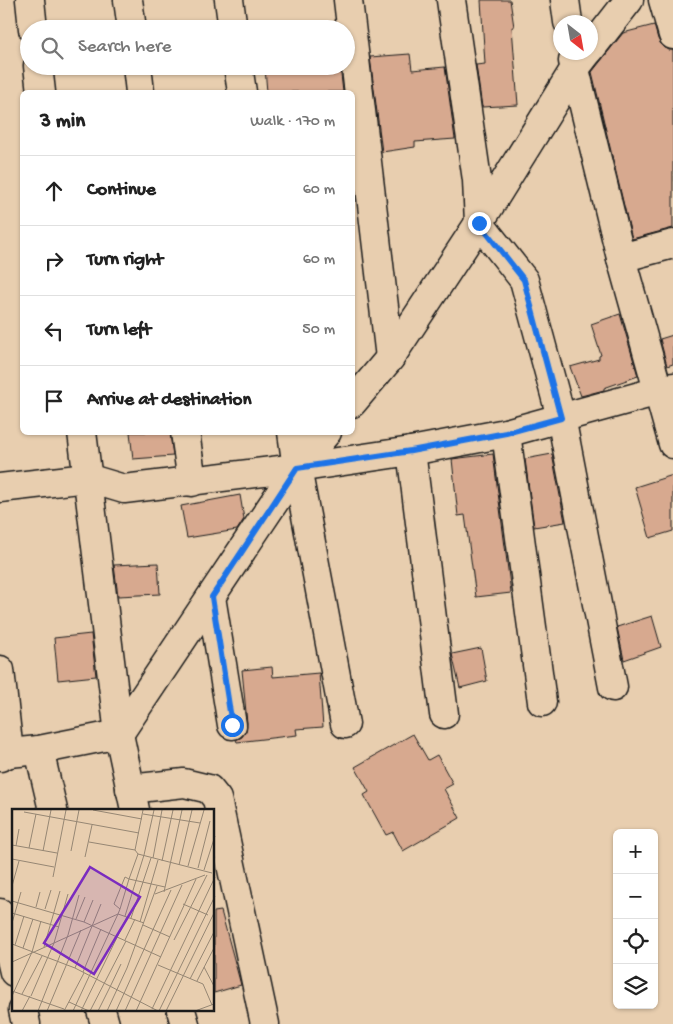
<!DOCTYPE html>
<html lang="en">
<head>
<meta charset="utf-8">
<style>
  body { margin:0; font-family:"Gochi Hand",sans-serif; background:#f2f2f2; color:#222 }
  .controls { position:absolute; right:15px; bottom:15px; display:grid; overflow:hidden; border-radius:8px; box-shadow:0 1px 4px #0004 }
  .controls button { width:45px; height:45px; display:grid; place-items:center; padding:0; border:0; border-bottom:1px solid #e0e0e0; background:#fff; color:#222; font:25px sans-serif }
  .compass { position:absolute; left:553px; top:15px; width:45px; height:45px; border-radius:50%; background:#fff; box-shadow:0 1px 4px #0004; rotate:149deg }
  .stop { position:absolute; width:15px; height:15px; margin:-11px; border:4px solid #1a73e8; border-radius:50%; background:#fff }
  .stop.end { background:#1a73e8; border-color:#fff; box-shadow:0 1px 5px #0008 }
  .list { margin:0; padding:0; list-style:none }
  h2 { display:flex; justify-content:space-between; align-items:center; height:65px; margin:0; padding:0 20px; font-size:21px }
  h2 small { font-size:16px; font-weight:400; color:#767676 }
  .list li { display:grid; grid-template-columns:32px 1fr auto; gap:15px; align-items:center; box-sizing:border-box; height:70px; padding:0 20px; border-top:1px solid #e0e0e0 }
  .list b { display:block; font-size:19px; white-space:nowrap }
  .list em { font-size:16px; font-style:normal; color:#767676 }
  .icon { flex:none; width:28px; height:28px; fill:none; stroke:currentColor; stroke-width:2; stroke-linecap:round; stroke-linejoin:round }
  .map { position:relative; flex:none; width:673px; height:1024px; overflow:hidden }
  .search { position:absolute; background:#fff; box-shadow:0 1px 4px #0004; left:20px; top:20px; width:335px; height:55px; display:flex; align-items:center; gap:12px; box-sizing:border-box; padding:0 18px; border-radius:28px; color:#767676; font-size:19px }
  .panel { position:absolute; background:#fff; box-shadow:0 1px 4px #0004; left:20px; top:90px; width:335px; height:345px; border-radius:8px }
  .map>svg:first-child { display:block }
  .building { fill:#d7a98f; stroke:#1c1c1c }
  .lines { fill:none; stroke-linecap:round; stroke-linejoin:round }
  .minor-casing { stroke:#1c1c1c; stroke-width:31 }
  .minor { stroke:#e8ceaf; stroke-width:28 }
  .route { stroke:#1a73e8; stroke-width:6 }
  .inset-road { fill:none; stroke:#968774; stroke-width:1 }
  .view { fill:#7b2cbf; fill-opacity:0.15; stroke:#7b2cbf; stroke-width:2.5 }
  .inset-edge { fill:none; stroke:#1c1c1c; stroke-width:2.5 }
</style>
</head>
<body>
<div class="map">
<svg width="673" height="1024" viewBox="0 0 673 1024">
  <rect width="100%" height="100%" fill="#e8ceaf"/>
  <filter id="ink" filterUnits="userSpaceOnUse"><feTurbulence type="fractalNoise" baseFrequency=".02" numOctaves="2"/><feDisplacementMap in="SourceGraphic" scale="10" xChannelSelector="R" yChannelSelector="G"/><feConvolveMatrix kernelMatrix="1 2 1 2 8 2 1 2 1" color-interpolation-filters="sRGB"/></filter>
  <g filter="url(#ink)">
    <g class="building">
      <path d="M481,0h29l4,27h-2l6,78 -36,2 -6,-42 9,-1z"/>
      <path d="M654,25l4,14 4,7 7,4h4v178l-41,11 -40,-167 31,-39z"/>
      <path d="M410,54l2,16 33,-3 10,72 -40,3v5l-33,5 -12,-95z"/>
      <path d="M280,66h60l3,26h-76l-2,-24z"/>
      <path d="M620,314l18,62 -34,12v2l-23,6 -11,-29 29,-8v-3l2,-1 -10,-31z"/>
      <path d="M673,335v29l-6,2 -7,-27z"/>
      <path d="M130,432h40l3,24 -40,3z"/>
      <path d="M493,454l18,139 -35,4 -11,-82 -7,1 -6,-57z"/>
      <path d="M552,454l13,68 -31,5 -9,-68z"/>
      <path d="M673,475v56l-23,7 -15,-51z"/>
      <path d="M240,495l4,24 -7,11 -50,8 -6,-32z"/>
      <path d="M158,563l2,31 -42,2 -4,-31z"/>
      <path d="M652,616l9,31 -37,13 -7,-33z"/>
      <path d="M91,634l5,42 -38,4 -4,-42z"/>
      <path d="M481,648l6,33 -27,7 -8,-34z"/>
      <path d="M272,667l1,10 46,-4 4,54 -27,2 1,6 -60,7 -1,-2 6,-3 4,-6 1,-8 -5,-53z"/>
      <path d="M413,734l15,26 9,-5 16,29 -9,5 16,29 -57,33 -10,-19 -7,3 -22,-40 5,-3 -14,-25z"/>
      <path d="M221,911l20,74 -27,8v-81z"/>
    </g>
    <g class="lines">
      <defs>
        <g id="minor">
          <path d="M30,0l3,29"/>
          <path d="M128,0l4,29"/>
          <path d="M229,0l4,29"/>
          <path d="M348,0l42,358"/>
          <path d="M451,0l26,180 2,43 45,57 37,137 52,270"/>
          <path d="M565,0l3,22"/>
          <path d="M663,0l10,35"/>
          <path d="M590,50l39,-50"/>
          <path d="M573,61l48,197 52,186"/>
          <path d="M38,66l3,26"/>
          <path d="M137,66l3,26"/>
          <path d="M238,66l4,26"/>
          <path d="M621,258l52,-14"/>
          <path d="M352,403l38,-45 89,-135 95,-153 14,-18"/>
          <path d="M82,432l37,302 16,76"/>
          <path d="M185,432l7,50"/>
          <path d="M292,432l5,36 48,256"/>
          <path d="M506,433l36,269"/>
          <path d="M411,451l33,263"/>
          <path d="M0,488l87,-10 37,11 173,-21 114,-17 95,-18 167,-46"/>
          <path d="M211,597l21,128"/>
          <path d="M0,670l9,83"/>
          <path d="M39,750l14,60"/>
          <path d="M0,757l9,-4 30,-3 80,-16 178,-266 30,-36"/>
          <path d="M130,789l54,-6 25,6 8,10 48,225"/>
          <path d="M0,913l14,59"/>
          <path d="M23,1010l3,14"/>
          <path d="M101,1010l4,14"/>
          <path d="M181,1010l4,14"/>
        </g>
      </defs>
      <use href="#minor" class="minor-casing"/>
      <use href="#minor" class="minor"/>
    </g>
  </g>
  <g class="lines" filter="url(#ink)">
    <path class="route" d="M232,725l-20,-128 85,-129 114,-17 95,-18 55,-15 -37,-138 -45,-57"/>
  </g>
  <g transform="translate(12 809)">
    <rect width="202" height="202" fill="#e8ceaf"/>
    <path class="inset-road" d="M81,1l49,9M12,3l115,21M131,5l57,9M77,33l46,8 3,4 74,19M0,36l45,8M4,37l3,-17M17,39l7,-34M123,41l8,-40M31,42l8,-41M59,42l8,-41M126,45l-9,25 36,8M73,48l7,-32M141,49l9,-48M0,50l42,8M150,52l11,-51M167,56l13,-55M176,57l16,-56M186,59l12,-47M192,61l11,-34M41,68l13,-67M0,77l7,-25M152,83l18,-82M143,85l50,-19M0,92l72,21 77,35M171,95l25,11M24,98l4,-15M33,100l6,-19M0,104l47,14M113,107l19,-61 10,-45M119,109l20,-60M64,110l9,-22M72,113l9,-22M128,113l18,-62M0,114l9,-31M131,116l27,12M113,131l10,-21M162,131l33,-65M0,135l63,24 83,43M3,136l9,-29M32,138l16,-56M11,139l10,-29M0,153l106,-48 26,9M146,156l45,19 9,21M192,158l11,21M63,159l26,-64M71,163l18,-43M178,170l25,-49M185,172l18,-35M98,178l11,-23M0,182l52,18M10,185l20,-38M0,187l20,-44 9,-31M19,187l23,-53 14,-49M57,193l20,9M140,200l63,-132M10,202l8,-15M26,202l30,-76 11,-40M35,202l34,-81M52,202l20,-38M61,202l45,-97 2,-5 9,-30 -4,-2 -11,27 6,5M69,202l46,-94M78,202l36,-70M86,202l12,-24M95,202l20,-43 30,-82M104,202l55,-121M113,202l57,-126M124,202l60,-132M147,202l56,-115M154,202l49,-100M183,202l19,-7"/>
    <path class="view" d="M78,58l50,30 -46,77 -50,-31z"/>
    <rect width="202" height="202" class="inset-edge"/>
  </g>
</svg>
<div class="controls">
<button>+</button>
<button>−</button>
<button><svg class="icon" aria-label="locate" viewBox="0 0 24 24"><circle cx="12" cy="12" r="6"/><path d="M12 2v4M12 18v4M2 12h4M18 12h4"/></svg></button>
<button><svg class="icon" aria-label="layers" viewBox="0 0 24 24"><path d="M12 4l9 5-9 5-9-5zM3 14l9 5 9-5"/></svg></button>
</div>
<svg class="compass" viewBox="-18 -18 36 36"><path d="M0-13l5 13h-10z" fill="#e53935"/><path d="M0 13l5-13h-10z" fill="#767676"/></svg>
<div class="stop" style="left:232px;top:725px"></div>
<div class="stop end" style="left:479px;top:223px"></div>
<div class="search"><svg class="icon" aria-label="search" viewBox="0 0 24 24"><circle cx="10" cy="10" r="6"/><path d="M15 15l6 6"/></svg>Search here</div>
<section class="panel">
<h2>3 min<small>Walk · 170 m</small></h2>
<ul class="list">
<li><svg class="icon" aria-label="ahead" viewBox="0 0 24 24"><path d="M12 20V5M6 11l6-6 6 6"/></svg><div><b>Continue</b></div><em>60 m</em></li>
<li><svg class="icon" aria-label="right" viewBox="0 0 24 24"><path d="M7 20v-9h11M14 6l5 5-5 5"/></svg><div><b>Turn right</b></div><em>60 m</em></li>
<li><svg class="icon" aria-label="left" viewBox="0 0 24 24"><path d="M17 20v-9H6M10 6l-5 5 5 5"/></svg><div><b>Turn left</b></div><em>50 m</em></li>
<li><svg class="icon" aria-label="arrive" viewBox="0 0 24 24"><path d="M6 21V4h12l-3 4 3 4H6"/></svg><div><b>Arrive at destination</b></div></li>
</ul>
</section>
</div>
</body>
</html>
